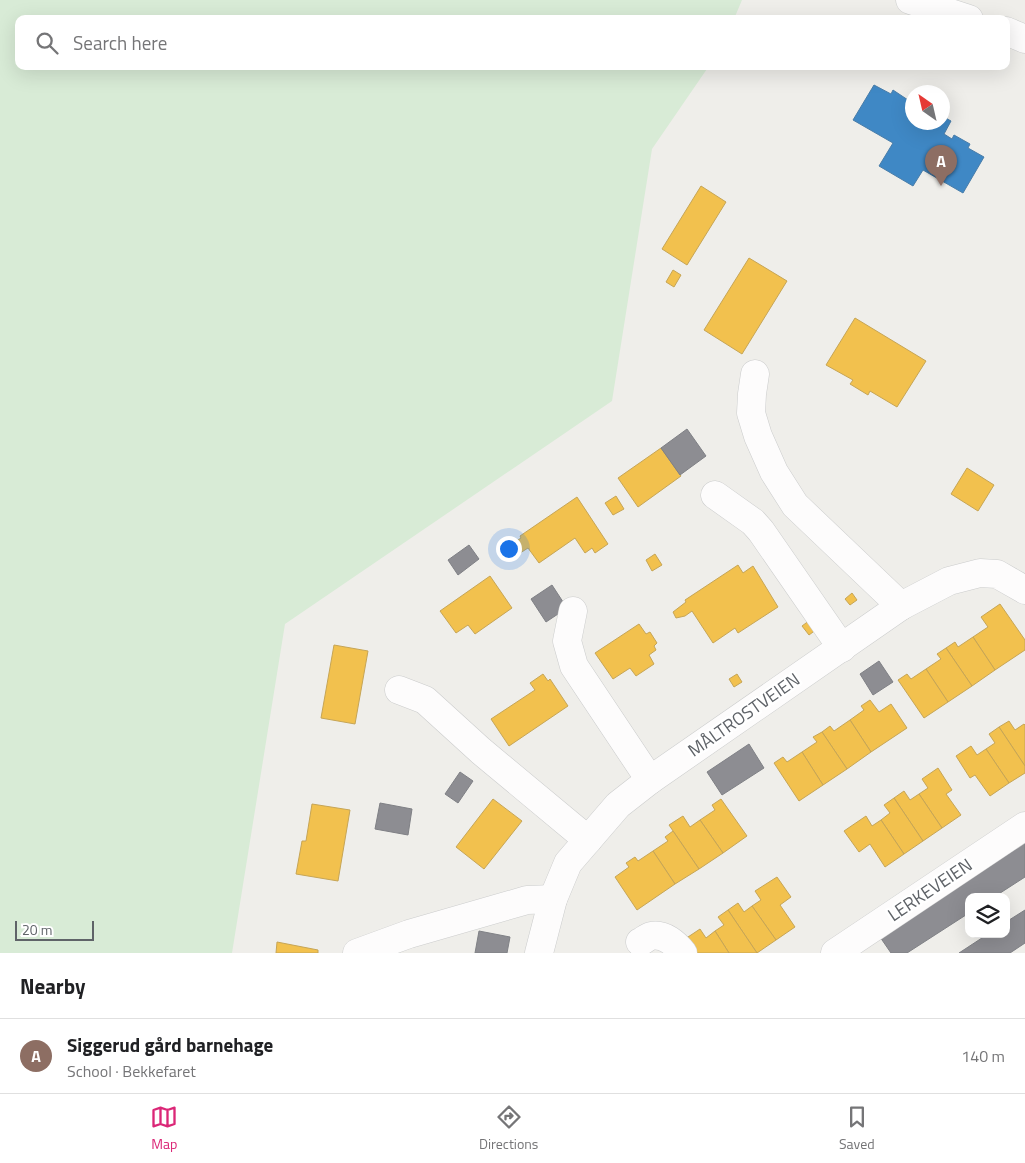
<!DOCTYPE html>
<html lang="en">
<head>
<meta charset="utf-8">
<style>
  body { margin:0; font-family:"Titillium Web",sans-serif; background:#f2f2f2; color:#202124 }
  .controls { position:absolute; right:15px; bottom:15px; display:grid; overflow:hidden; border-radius:10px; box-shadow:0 5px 20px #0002 }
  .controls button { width:45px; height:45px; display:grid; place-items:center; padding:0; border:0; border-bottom:1px solid #e0e0e0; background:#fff; color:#202124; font:25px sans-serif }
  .compass { position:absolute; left:905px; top:85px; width:45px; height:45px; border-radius:50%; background:#fff; box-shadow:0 5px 20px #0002; rotate:326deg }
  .scale { position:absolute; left:15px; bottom:12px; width:79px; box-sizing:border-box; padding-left:5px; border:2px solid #5f6368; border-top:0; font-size:14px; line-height:18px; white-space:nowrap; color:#5f6368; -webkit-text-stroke:4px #fff; paint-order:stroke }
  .you { position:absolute; left:508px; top:548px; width:18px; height:18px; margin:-12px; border:4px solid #fff; border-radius:50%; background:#1a73e8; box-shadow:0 0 0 8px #1a73e833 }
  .badge { display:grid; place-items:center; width:32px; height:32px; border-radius:50%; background:#db2777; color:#fff; font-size:16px; font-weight:700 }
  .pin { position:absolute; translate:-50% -41px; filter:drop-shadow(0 1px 2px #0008) }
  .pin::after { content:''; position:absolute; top:26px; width:18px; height:15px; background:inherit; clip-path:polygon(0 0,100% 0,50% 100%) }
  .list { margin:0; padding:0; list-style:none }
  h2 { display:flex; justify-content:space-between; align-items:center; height:65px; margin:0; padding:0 20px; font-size:21px }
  h2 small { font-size:16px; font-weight:400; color:#757577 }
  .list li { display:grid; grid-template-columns:32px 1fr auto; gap:15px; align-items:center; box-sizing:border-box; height:75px; padding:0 20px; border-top:1px solid #e0e0e0 }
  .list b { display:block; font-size:19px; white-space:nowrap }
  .list p { margin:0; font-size:16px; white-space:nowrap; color:#757577 }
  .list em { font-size:16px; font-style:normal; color:#757577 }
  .icon { flex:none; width:28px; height:28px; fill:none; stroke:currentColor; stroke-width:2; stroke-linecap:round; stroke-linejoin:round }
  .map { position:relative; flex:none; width:1025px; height:953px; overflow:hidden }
  .search { position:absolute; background:#fff; box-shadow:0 5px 20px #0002; left:15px; right:15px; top:15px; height:55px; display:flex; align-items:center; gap:12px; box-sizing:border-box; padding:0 18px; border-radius:10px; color:#757577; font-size:19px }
  .sheet { height:140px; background:#fff }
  nav { display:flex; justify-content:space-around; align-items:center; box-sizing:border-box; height:70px; border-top:1px solid #e0e0e0; background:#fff; font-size:14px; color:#757577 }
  nav a { display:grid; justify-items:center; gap:2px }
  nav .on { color:#db2777 }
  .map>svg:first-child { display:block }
  .green { fill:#d8ebd6 }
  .homes { fill:#f2c14e; stroke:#c6a556 }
  .schools { fill:#3f88c5; stroke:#497da9 }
  .industry { fill:#8d8d92; stroke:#7f8085 }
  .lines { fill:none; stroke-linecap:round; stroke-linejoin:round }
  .minor-casing { stroke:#cbcccc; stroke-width:29 }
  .minor { stroke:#fdfcfc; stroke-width:28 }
  .labels { text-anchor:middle; stroke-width:5; stroke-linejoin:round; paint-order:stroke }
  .street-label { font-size:18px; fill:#5f6368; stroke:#fff }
</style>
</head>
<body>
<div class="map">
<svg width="1025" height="953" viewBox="0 0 1025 953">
  <rect width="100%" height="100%" fill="#efeeea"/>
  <path class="green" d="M0,0h742l-8,19h-715v47h690l-57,83 -40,252 -327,223 -53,329h-232z"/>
  <g class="homes">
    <path d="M701,186l25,16 -39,63 -25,-16z"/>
    <path d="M749,258l38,23 -45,73 -38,-24z"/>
    <path d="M673,270l8,5 -7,12 -8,-5z"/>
    <path d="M855,318l71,43 -29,46 -27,-16 -2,4 -18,-11 3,-4 -27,-15z"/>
    <path d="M661,448l20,28 -43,31 -20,-29z"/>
    <path d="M967,468l27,17 -16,26 -27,-17z"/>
    <path d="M616,496l8,13 -11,6 -8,-12z"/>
    <path d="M577,497l31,47 -13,9 -3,-5 -7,5 -10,-15 -36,25 -11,-15 -11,7 -7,-10 11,-7 -1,-2z"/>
    <path d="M655,554l7,11 -10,6 -6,-11z"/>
    <path d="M738,565l5,8 10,-7 25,41 -40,26 -3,-5 -22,15 -21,-32 -7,5 -9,2 -3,-6 13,-10 -1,-2z"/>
    <path d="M490,576l22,32 -37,26 -7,-9 -12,8 -16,-22z"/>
    <path d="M852,593l5,7 -7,5 -5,-6z"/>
    <path d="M1000,604l25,36v10l-30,20 -22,-33 15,-10 -7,-10z"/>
    <path d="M810,620l7,9 -8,6 -7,-9z"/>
    <path d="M639,624l7,10 4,-2 7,11 -3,3 2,4 -7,5 5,9 -18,12 -6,-8 -17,11 -18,-26z"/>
    <path d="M973,637l22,33 -23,16 -26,-38 9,-6 3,5z"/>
    <path d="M334,645l34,6 -13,73 -34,-6z"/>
    <path d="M946,648l26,38 -24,16 -22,-33 15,-10 -4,-5z"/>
    <path d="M926,669l22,33 -24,16 -26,-38 9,-6 4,5z"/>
    <path d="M543,674l5,7 2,-2 18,27 -59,40 -18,-27 44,-29 -5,-7z"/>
    <path d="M737,674l5,8 -8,5 -5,-8z"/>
    <path d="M870,700l9,12 12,-8 16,24 -36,24 -21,-32 14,-10 -3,-4z"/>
    <path d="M850,720l21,32 -24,17 -25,-37 8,-6 4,5z"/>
    <path d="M1009,721l6,9 9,-6 1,1v41l-26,-39z"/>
    <path d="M999,727l26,39v7l-16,10 -23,-34 9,-6 -6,-9z"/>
    <path d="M822,732l25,37 -24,16 -21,-33 15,-10 -4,-5z"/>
    <path d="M971,746l6,9 9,-6 23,34 -19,13 -15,-21 -5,3 -14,-22z"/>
    <path d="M802,752l21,33 -24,16 -25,-38 9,-6 4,5z"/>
    <path d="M938,768l14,22 -6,4 15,21 -19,13 -23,-34 9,-6 -6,-9z"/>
    <path d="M904,791l6,9 9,-6 23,34 -19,13 -29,-43z"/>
    <path d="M894,798l29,43 -19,13 -23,-34 9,-7 -6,-8z"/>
    <path d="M493,799l29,22 -38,48 -28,-22z"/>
    <path d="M721,799l26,37 -24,17 -23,-33 15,-10 -3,-5z"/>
    <path d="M312,804l38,6 -12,71 -42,-7 6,-33h4z"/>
    <path d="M683,816l7,11 10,-7 23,33 -24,16 -30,-44z"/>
    <path d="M866,816l6,10 9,-6 23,34 -19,13 -15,-23 -11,8 -15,-21z"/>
    <path d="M673,831l26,38 -24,15 -22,-33 15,-10 -3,-4z"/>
    <path d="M653,851l22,33 -38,26 -22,-33 14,-10 -3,-4 9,-6 3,4z"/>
    <path d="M777,877l14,20 -11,8 15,22 -19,13 -24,-34 9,-6 -6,-9z"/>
    <path d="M738,903l6,9 8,-6 24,34 -19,13 -29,-43z"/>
    <path d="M728,910l29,43h-28l-14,-22 9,-6 -6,-8z"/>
    <path d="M700,929l6,9 9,-7 14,22h-35l-9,-14z"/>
    <path d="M277,942l41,8v3h-42z"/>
  </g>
  <path class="schools" d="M874,85l17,9 2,-4 15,10 -2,3 6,4v15h30v-6l9,5 -7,13 8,5 2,-4 16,9 -2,4 16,9 -21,36 -40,-23 -10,16 -34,-20 14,-23 -40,-23z"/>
  <g class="industry">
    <path d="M687,429l19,27 -26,19 -19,-27z"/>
    <path d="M469,545l10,14 -21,16 -10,-15z"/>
    <path d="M552,585l15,23 -21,14 -15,-23z"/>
    <path d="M879,661l14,21 -20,13 -13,-21z"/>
    <path d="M749,744l15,24 -42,27 -15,-23z"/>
    <path d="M460,772l13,9 -15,22 -13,-9z"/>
    <path d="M380,803l32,6 -4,26 -33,-6z"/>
    <path d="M1025,843v34l-31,20h-25v16l-62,40h-16l-11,-16z"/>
    <path d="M1025,910v33l-15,10h-51l29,-19h18v-12z"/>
    <path d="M479,931l31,6 -3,16h-32z"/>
  </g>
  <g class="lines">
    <defs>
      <g id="minor">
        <path d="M910,0l59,19"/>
        <path d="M1006,31l19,8"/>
        <path d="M755,374l-3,20 -1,19 7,23 16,36 21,33 106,101"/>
        <path d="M715,495l38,27 8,9 81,117"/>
        <path d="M573,611l-6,30 7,25 76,114"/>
        <path d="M399,690l26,10 56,51 107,89"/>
        <path d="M640,942c3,-1 7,-5 11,-6 13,-3 25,8 32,17"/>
        <path d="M357,953l52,-19 118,-34 26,-1"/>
        <path d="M539,953l14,-54 15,-36 50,-58 32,-25 251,-174 48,-25 31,-8 17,1 28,16"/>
        <path d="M835,953l190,-127"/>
      </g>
    </defs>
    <use href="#minor" class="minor-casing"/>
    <use href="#minor" class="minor"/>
  </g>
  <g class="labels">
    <g class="street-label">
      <text transform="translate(744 715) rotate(-35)" y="6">MÅLTROSTVEIEN</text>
      <text transform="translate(930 890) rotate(-34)" y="6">LERKEVEIEN</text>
    </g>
  </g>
</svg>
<div class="controls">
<button><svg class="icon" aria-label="layers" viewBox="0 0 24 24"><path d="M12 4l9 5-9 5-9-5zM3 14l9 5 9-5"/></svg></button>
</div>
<svg class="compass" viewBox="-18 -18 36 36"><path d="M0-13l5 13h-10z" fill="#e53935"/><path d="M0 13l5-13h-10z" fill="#757577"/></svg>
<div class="scale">20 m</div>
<div class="you"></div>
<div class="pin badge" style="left:941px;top:186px;background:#8d6e63">A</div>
<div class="search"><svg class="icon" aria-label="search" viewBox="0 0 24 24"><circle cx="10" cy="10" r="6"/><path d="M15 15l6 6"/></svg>Search here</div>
</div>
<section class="sheet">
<h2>Nearby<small></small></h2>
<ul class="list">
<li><span class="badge" style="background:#8d6e63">A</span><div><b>Siggerud gård barnehage</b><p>School · Bekkefaret</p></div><em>140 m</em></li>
</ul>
</section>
<nav>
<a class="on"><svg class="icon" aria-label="map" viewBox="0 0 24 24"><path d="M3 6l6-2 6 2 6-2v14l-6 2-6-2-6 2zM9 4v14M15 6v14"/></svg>Map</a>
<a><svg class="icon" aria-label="directions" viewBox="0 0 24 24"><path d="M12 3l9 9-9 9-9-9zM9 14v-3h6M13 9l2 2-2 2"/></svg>Directions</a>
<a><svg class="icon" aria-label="saved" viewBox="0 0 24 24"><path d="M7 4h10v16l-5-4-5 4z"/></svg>Saved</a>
</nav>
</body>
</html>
